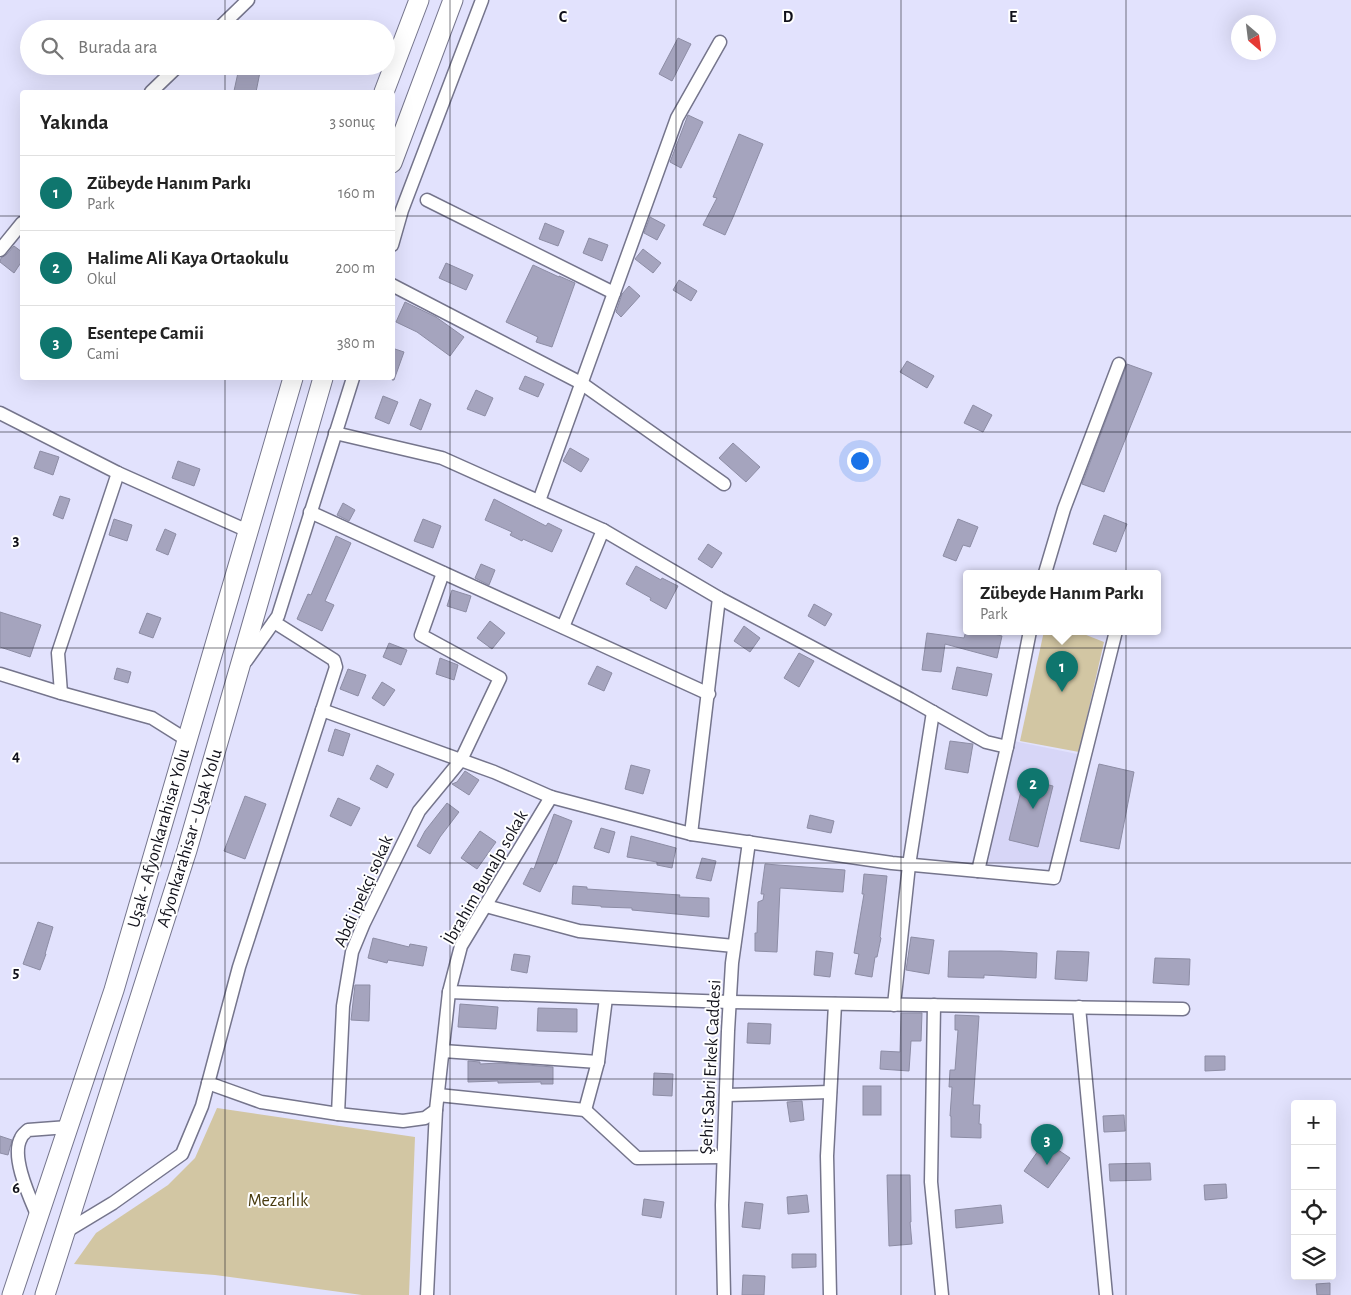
<!DOCTYPE html>
<html lang="tr">
<head>
<meta charset="utf-8">
<style>
  body { margin:0; font-family:"Alegreya Sans",sans-serif; background:#f6f6f6; color:#222 }
  .controls { position:absolute; right:15px; bottom:15px; display:grid; overflow:hidden; border-radius:5px; box-shadow:0 5px 20px #0002 }
  .controls button { width:45px; height:45px; display:grid; place-items:center; padding:0; border:0; border-bottom:1px solid #e0e0e0; background:#fff; color:#222; font:25px sans-serif }
  .compass { position:absolute; left:1231px; top:15px; width:45px; height:45px; border-radius:50%; background:#fff; box-shadow:0 5px 20px #0002; rotate:152deg }
  .you { position:absolute; left:859px; top:460px; width:18px; height:18px; margin:-12px; border:4px solid #fff; border-radius:50%; background:#1a73e8; box-shadow:0 0 0 8px #1a73e833 }
  .badge { display:grid; place-items:center; width:32px; height:32px; border-radius:50%; background:#0f766e; color:#fff; font-size:16px; font-weight:700 }
  .pin { position:absolute; translate:-50% -41px; filter:drop-shadow(0 1px 2px #0008) }
  .pin::after { content:''; position:absolute; top:26px; width:18px; height:15px; background:inherit; clip-path:polygon(0 0,100% 0,50% 100%) }
  .popup { position:absolute; left:963px; top:570px; width:198px; height:65px; box-sizing:border-box; display:grid; place-content:center; border-radius:5px; background:#fff; filter:drop-shadow(0 1px 4px #0005); font-size:16px; white-space:nowrap; color:#767676 }
  .popup b { font-size:19px; color:#222 }
  .popup::after { content:''; position:absolute; left:50%; top:100%; margin-left:-10px; border:10px solid transparent; border-top-color:#fff }
  .list { margin:0; padding:0; list-style:none }
  h2 { display:flex; justify-content:space-between; align-items:center; height:65px; margin:0; padding:0 20px; font-size:21px }
  h2 small { font-size:16px; font-weight:400; color:#767676 }
  .list li { display:grid; grid-template-columns:32px 1fr auto; gap:15px; align-items:center; box-sizing:border-box; height:75px; padding:0 20px; border-top:1px solid #e0e0e0 }
  .list b { display:block; font-size:19px; white-space:nowrap }
  .list p { margin:0; font-size:16px; white-space:nowrap; color:#767676 }
  .list em { font-size:16px; font-style:normal; color:#767676 }
  .icon { flex:none; width:28px; height:28px; fill:none; stroke:currentColor; stroke-width:2; stroke-linecap:round; stroke-linejoin:round }
  .map { position:relative; flex:none; width:1351px; height:1295px; overflow:hidden }
  .search { position:absolute; background:#fff; box-shadow:0 5px 20px #0002; left:20px; top:20px; width:375px; height:55px; display:flex; align-items:center; gap:12px; box-sizing:border-box; padding:0 18px; border-radius:28px; color:#767676; font-size:19px }
  .panel { position:absolute; background:#fff; box-shadow:0 5px 20px #0002; left:20px; top:90px; width:375px; height:290px; border-radius:5px }
  .map>svg:first-child { display:block }
  .built { fill:#d7d6f7 }
  .green { fill:#d2c6a3 }
  .building { fill:#a5a4be; stroke:#8d8da5 }
  .lines { fill:none; stroke-linecap:round; stroke-linejoin:round }
  .minor-casing { stroke:#75758c; stroke-width:15 }
  .highway-casing { stroke:#75758c; stroke-width:21 }
  .minor { stroke:#fff; stroke-width:12 }
  .highway { stroke:#fff; stroke-width:19 }
  .grid { fill:none; stroke:#11111a; stroke-width:1; stroke-opacity:0.55 }
  .labels { text-anchor:middle; stroke-width:4; stroke-linejoin:round; paint-order:stroke }
  .street-label { font-size:18px; fill:#11111a; stroke:#fff }
  .park-label { font-size:18px; fill:#493b0f; stroke:#fff }
  .grid-label { font-size:16px; text-anchor:middle; font-weight:bold; fill:#11111a; stroke:#fff; stroke-width:4; stroke-linejoin:round; paint-order:stroke }
</style>
</head>
<body>
<div class="map">
<svg width="1351" height="1295" viewBox="0 0 1351 1295">
  <rect width="100%" height="100%" fill="#e2e2fd"/>
  <path class="built" d="M1014,741l68,14 -31,109 -63,-1z"/>
  <g class="green">
    <path d="M1044,631h32l28,11 -25,110 -59,-11z"/>
    <path d="M217,1108l198,29 -6,158h-47l-147,-20 -141,-11 22,-31 72,-48 27,-27z"/>
  </g>
  <g class="building">
    <path d="M678,38l13,6 -19,37 -13,-7z"/>
    <path d="M239,68l21,4 -4,20 -22,-1z"/>
    <path d="M688,115l15,7 -22,46 -11,-6z"/>
    <path d="M739,134l24,10 -29,71 -9,20 -22,-10 14,-27 -4,-1z"/>
    <path d="M650,217l15,8 -8,15 -13,-7z"/>
    <path d="M545,223l19,8 -6,15 -19,-7z"/>
    <path d="M589,238l19,7 -6,16 -19,-8z"/>
    <path d="M14,246l8,6v9l-8,12 -14,-11 1,-4 5,-3z"/>
    <path d="M643,249l18,14 -8,10 -18,-14z"/>
    <path d="M446,263l27,12 -7,15 -27,-12z"/>
    <path d="M533,265l26,12v-1l16,7 -23,64 -16,-5 2,-5 -32,-15z"/>
    <path d="M679,280l18,11 -6,10 -18,-11z"/>
    <path d="M629,286l11,10 -19,21 -5,-5 6,-18z"/>
    <path d="M405,302l31,15 28,20 -14,19 -33,-24 -21,-10z"/>
    <path d="M392,348l12,4 -10,28h-2z"/>
    <path d="M907,361l27,15 -7,12 -27,-16z"/>
    <path d="M1127,364l25,9 -48,119 -22,-8z"/>
    <path d="M525,376l19,8 -6,13 -19,-8z"/>
    <path d="M476,390l17,8 -8,18 -18,-7z"/>
    <path d="M383,396l15,6 -9,22 -14,-6z"/>
    <path d="M420,399l11,5 -10,26 -11,-5z"/>
    <path d="M973,405l19,10 -9,17 -19,-9z"/>
    <path d="M733,443l27,24 -14,15 -27,-24z"/>
    <path d="M570,448l19,11 -8,13 -18,-11z"/>
    <path d="M40,451l19,6 -6,18 -19,-7z"/>
    <path d="M178,461l22,8 -6,17 -22,-8z"/>
    <path d="M60,496l10,3 -7,20 -10,-4z"/>
    <path d="M494,499l52,27 2,-3 14,7 -10,22 -29,-13 -1,2 -12,-6 2,-3 -27,-12z"/>
    <path d="M343,503l12,7 -6,11 -12,-6z"/>
    <path d="M1104,515l23,9 -11,28 -23,-8z"/>
    <path d="M114,519l18,6 -5,16 -18,-6z"/>
    <path d="M423,519l18,7 -8,22 -19,-7z"/>
    <path d="M958,519l20,8 -8,20 -7,-2 -7,16 -13,-5z"/>
    <path d="M165,529l11,5 -8,21 -12,-5z"/>
    <path d="M336,536l15,7 -26,58 9,4 -12,26 -25,-12 11,-25 3,1z"/>
    <path d="M708,544l14,9 -10,15 -14,-9z"/>
    <path d="M481,564l14,6 -6,15 -14,-7z"/>
    <path d="M636,566l25,14 1,-2 16,8 -12,23 -16,-9 1,-2 -25,-14z"/>
    <path d="M452,590l19,6 -5,16 -19,-6z"/>
    <path d="M814,604l18,10 -7,12 -17,-10z"/>
    <path d="M0,612l41,13 -11,32 -30,-10z"/>
    <path d="M147,613l14,5 -8,20 -14,-5z"/>
    <path d="M490,621l15,12 -13,16 -15,-11z"/>
    <path d="M744,626l16,12 -10,14 -16,-11z"/>
    <path d="M966,631h16l20,5 -5,22 -52,-14 -4,28 -19,-2 5,-37 37,5z"/>
    <path d="M389,643l18,7 -6,15 -18,-8z"/>
    <path d="M799,653l15,8 -15,26 -15,-9z"/>
    <path d="M440,658l18,7 -4,15 -18,-6z"/>
    <path d="M597,666l15,7 -8,18 -16,-7z"/>
    <path d="M957,667l35,7 -5,22 -35,-7z"/>
    <path d="M117,668l14,4 -3,11 -14,-4z"/>
    <path d="M348,669l18,6 -8,21 -18,-7z"/>
    <path d="M382,682l13,8 -11,16 -12,-8z"/>
    <path d="M335,729l15,5 -7,22 -15,-5z"/>
    <path d="M950,741l23,3 -5,29 -23,-4z"/>
    <path d="M1099,764l35,8 -15,77 -39,-8z"/>
    <path d="M377,765l17,9 -7,14 -17,-9z"/>
    <path d="M631,765l19,5 -7,24 -18,-5z"/>
    <path d="M465,771l14,9 -10,15 -17,-11 5,-2z"/>
    <path d="M1024,779l29,7 -15,61 -29,-7z"/>
    <path d="M245,796l21,8 -21,55 -21,-8z"/>
    <path d="M338,798l22,10 -9,18 -21,-10z"/>
    <path d="M447,803l12,9 -19,25 -10,17 -13,-8 8,-15z"/>
    <path d="M554,814l18,7 -16,43 -2,-1 -14,29 -17,-8 8,-16 3,1z"/>
    <path d="M810,815l24,6 -3,12 -24,-5z"/>
    <path d="M601,828l14,4 -6,21 -15,-5z"/>
    <path d="M480,831l16,11 -19,27 -16,-11z"/>
    <path d="M631,836l45,12 -4,20 -15,-3v-3l-30,-5z"/>
    <path d="M702,858l14,3 -5,20 -15,-3z"/>
    <path d="M765,864l80,6 -2,22 -63,-4 -3,64 -22,-1v-18h2l1,-31 5,-2 1,-6h-3z"/>
    <path d="M864,874l23,2 -7,61 1,1 -4,19h-2l-3,20 -17,-3 4,-20 -5,-1 10,-59h-2z"/>
    <path d="M573,886l14,1v2l93,6 -1,2 30,1v19l-77,-7v-2l-31,-1v-1l-29,-2z"/>
    <path d="M38,922l15,5 -8,27h1l-6,16 -17,-6z"/>
    <path d="M911,937l23,3 -5,34 -23,-4z"/>
    <path d="M373,938l36,9 1,-3 17,3 -4,19 -35,-6 -1,3 -19,-5z"/>
    <path d="M816,951l17,2 -3,24 -16,-2z"/>
    <path d="M949,951h52l36,2 -1,25 -52,-3v3l-36,-1z"/>
    <path d="M1057,951l32,1 -2,29 -32,-2z"/>
    <path d="M514,954l16,2 -3,17 -16,-3z"/>
    <path d="M1155,958l35,1 -1,26 -36,-2z"/>
    <path d="M355,985h15l-1,36 -18,-1z"/>
    <path d="M460,1004l38,3 -2,22 -38,-2z"/>
    <path d="M538,1008l39,1v23l-40,-1z"/>
    <path d="M901,1013h21l-1,28h-10l-2,30 -29,-2 1,-18 19,1z"/>
    <path d="M955,1015l24,1 -6,89h7l-1,19h2v14l-30,-1v-21h-1l2,-29h-3l1,-17h5l3,-40h-3z"/>
    <path d="M748,1023l23,1 -1,20 -23,-1z"/>
    <path d="M1205,1056h20v14l-20,1z"/>
    <path d="M468,1061l12,1v2l19,-1 54,4v17h-12v-2l-43,1v-2l-30,1z"/>
    <path d="M654,1073l19,1 -1,22 -19,-1z"/>
    <rect x="863" y="1086" width="18" height="29"/>
    <path d="M802,1101l2,19 -14,2 -3,-20z"/>
    <path d="M1124,1115l1,16 -21,1 -1,-16z"/>
    <path d="M0,1136l12,4 -4,15 -8,-2z"/>
    <path d="M1045,1141l25,17 -22,30 -24,-17z"/>
    <path d="M1150,1163l1,17 -41,1 -1,-17z"/>
    <path d="M887,1175h23l1,47h-1l2,22 -23,2z"/>
    <path d="M1226,1184l1,14 -22,2 -1,-15z"/>
    <path d="M807,1195l2,17 -21,2 -1,-17z"/>
    <path d="M644,1199l20,3 -3,16 -19,-3z"/>
    <path d="M745,1202l18,2 -3,25 -18,-2z"/>
    <path d="M1001,1205l2,18 -47,5 -1,-18z"/>
    <path d="M792,1254h24v13l-24,1z"/>
    <path d="M743,1275l22,1 -1,19h-22z"/>
    <path d="M1330,1283v12h-13l-1,-11z"/>
  </g>
  <g class="lines">
    <defs>
      <g id="minor">
        <path d="M218,29l30,-29"/>
        <path d="M151,92l27,-26"/>
        <path d="M427,200l187,93"/>
        <path d="M392,245l10,-35 80,-210"/>
        <path d="M0,250l22,-27"/>
        <path d="M392,285l189,98 143,101"/>
        <path d="M0,413l118,60 130,58"/>
        <path d="M335,433l107,25 161,72 116,68 191,101 76,43 21,5"/>
        <path d="M539,501l138,-383 43,-76"/>
        <path d="M310,512l399,182"/>
        <path d="M1045,573l19,-64 55,-145"/>
        <path d="M563,627l40,-97"/>
        <path d="M246,661l32,-45 75,-238"/>
        <path d="M0,674l61,19 91,25 35,22"/>
        <path d="M61,693l-3,-40 60,-180"/>
        <path d="M322,710l172,62 57,25 140,37 201,29 162,15 62,-247"/>
        <path d="M691,834l28,-236"/>
        <path d="M978,871l29,-124 23,-116"/>
        <path d="M486,906l93,25 155,15"/>
        <path d="M449,992l281,10 453,7"/>
        <path d="M894,1005l15,-140 24,-153"/>
        <path d="M934,1005l-3,177 11,113"/>
        <path d="M1079,1007l27,288"/>
        <path d="M443,1051l155,11"/>
        <path d="M208,1083l53,19 77,12 65,7 22,-3 11,-8 13,-118 12,-46 90,-149"/>
        <path d="M438,1095l147,15 13,-48 8,-64"/>
        <path d="M726,1095l104,-3"/>
        <path d="M585,1110l52,48 86,-1"/>
        <path d="M338,1114l5,-108 9,-54 12,-29 55,-112 42,-51 39,-82 -79,-43 22,-62"/>
        <path d="M38,1217c-7,-17 -28,-60 -17,-79 1,-3 5,-6 7,-8l40,-3"/>
        <path d="M65,1232l48,-29 69,-49 20,-48 37,-139 97,-300 -2,-7 -60,-38"/>
        <path d="M427,1295l9,-185"/>
        <path d="M724,1295l-2,-90 6,-174 4,-68 17,-121"/>
        <path d="M830,1295l-3,-139 8,-152"/>
      </g>
      <g id="highway">
        <path d="M384,92l35,-92"/>
        <path d="M392,163l61,-163"/>
        <path d="M12,1295l102,-305 179,-612"/>
        <path d="M45,1295l142,-445 136,-472"/>
      </g>
    </defs>
    <use href="#minor" class="minor-casing"/>
    <use href="#highway" class="highway-casing"/>
    <use href="#minor" class="minor"/>
    <use href="#highway" class="highway"/>
  </g>
  <path class="grid" d="M225,0v29M450,0v1295M676,0v1295M901,0v1295M1126,0v1295M225,66v26M0,216h22M392,216h959M225,378v917M0,432h1351M0,648h1351M0,863h1351M0,1079h1351"/>
  <g class="labels">
    <g class="street-label">
      <text transform="translate(158 838) rotate(-74)" y="6">Uşak - Afyonkarahisar Yolu</text>
      <text transform="translate(189 838) rotate(-73)" y="6">Afyonkarahisar - Uşak Yolu</text>
      <text transform="translate(485 877) rotate(-60)" y="6">İbrahim Bunalp sokak</text>
      <text transform="translate(363 891) rotate(-66)" y="6">Abdi ipekçi sokak</text>
      <text transform="translate(710 1067) rotate(-87)" y="6">Şehit Sabri Erkek Caddesi</text>
    </g>
    <g class="park-label">
      <text x="278" y="1206">Mezarlık</text>
    </g>
  </g>
  <g class="grid-label">
    <text x="563" y="22">C</text>
    <text x="788" y="22">D</text>
    <text x="1013" y="22">E</text>
    <text x="16" y="545">3</text>
    <text x="16" y="761">4</text>
    <text x="16" y="977">5</text>
    <text x="16" y="1193">6</text>
  </g>
</svg>
<div class="controls">
<button>+</button>
<button>−</button>
<button><svg class="icon" aria-label="locate" viewBox="0 0 24 24"><circle cx="12" cy="12" r="6"/><path d="M12 2v4M12 18v4M2 12h4M18 12h4"/></svg></button>
<button><svg class="icon" aria-label="layers" viewBox="0 0 24 24"><path d="M12 4l9 5-9 5-9-5zM3 14l9 5 9-5"/></svg></button>
</div>
<svg class="compass" viewBox="-18 -18 36 36"><path d="M0-13l5 13h-10z" fill="#e53935"/><path d="M0 13l5-13h-10z" fill="#767676"/></svg>
<div class="you"></div>
<div class="pin badge" style="left:1062px;top:692px">1</div>
<div class="popup"><b>Zübeyde Hanım Parkı</b>Park</div>
<div class="pin badge" style="left:1033px;top:809px">2</div>
<div class="pin badge" style="left:1047px;top:1165px">3</div>
<div class="search"><svg class="icon" aria-label="search" viewBox="0 0 24 24"><circle cx="10" cy="10" r="6"/><path d="M15 15l6 6"/></svg>Burada ara</div>
<section class="panel">
<h2>Yakında<small>3 sonuç</small></h2>
<ul class="list">
<li><span class="badge">1</span><div><b>Zübeyde Hanım Parkı</b><p>Park</p></div><em>160 m</em></li>
<li><span class="badge">2</span><div><b>Halime Ali Kaya Ortaokulu</b><p>Okul</p></div><em>200 m</em></li>
<li><span class="badge">3</span><div><b>Esentepe Camii</b><p>Cami</p></div><em>380 m</em></li>
</ul>
</section>
</div>
</body>
</html>
